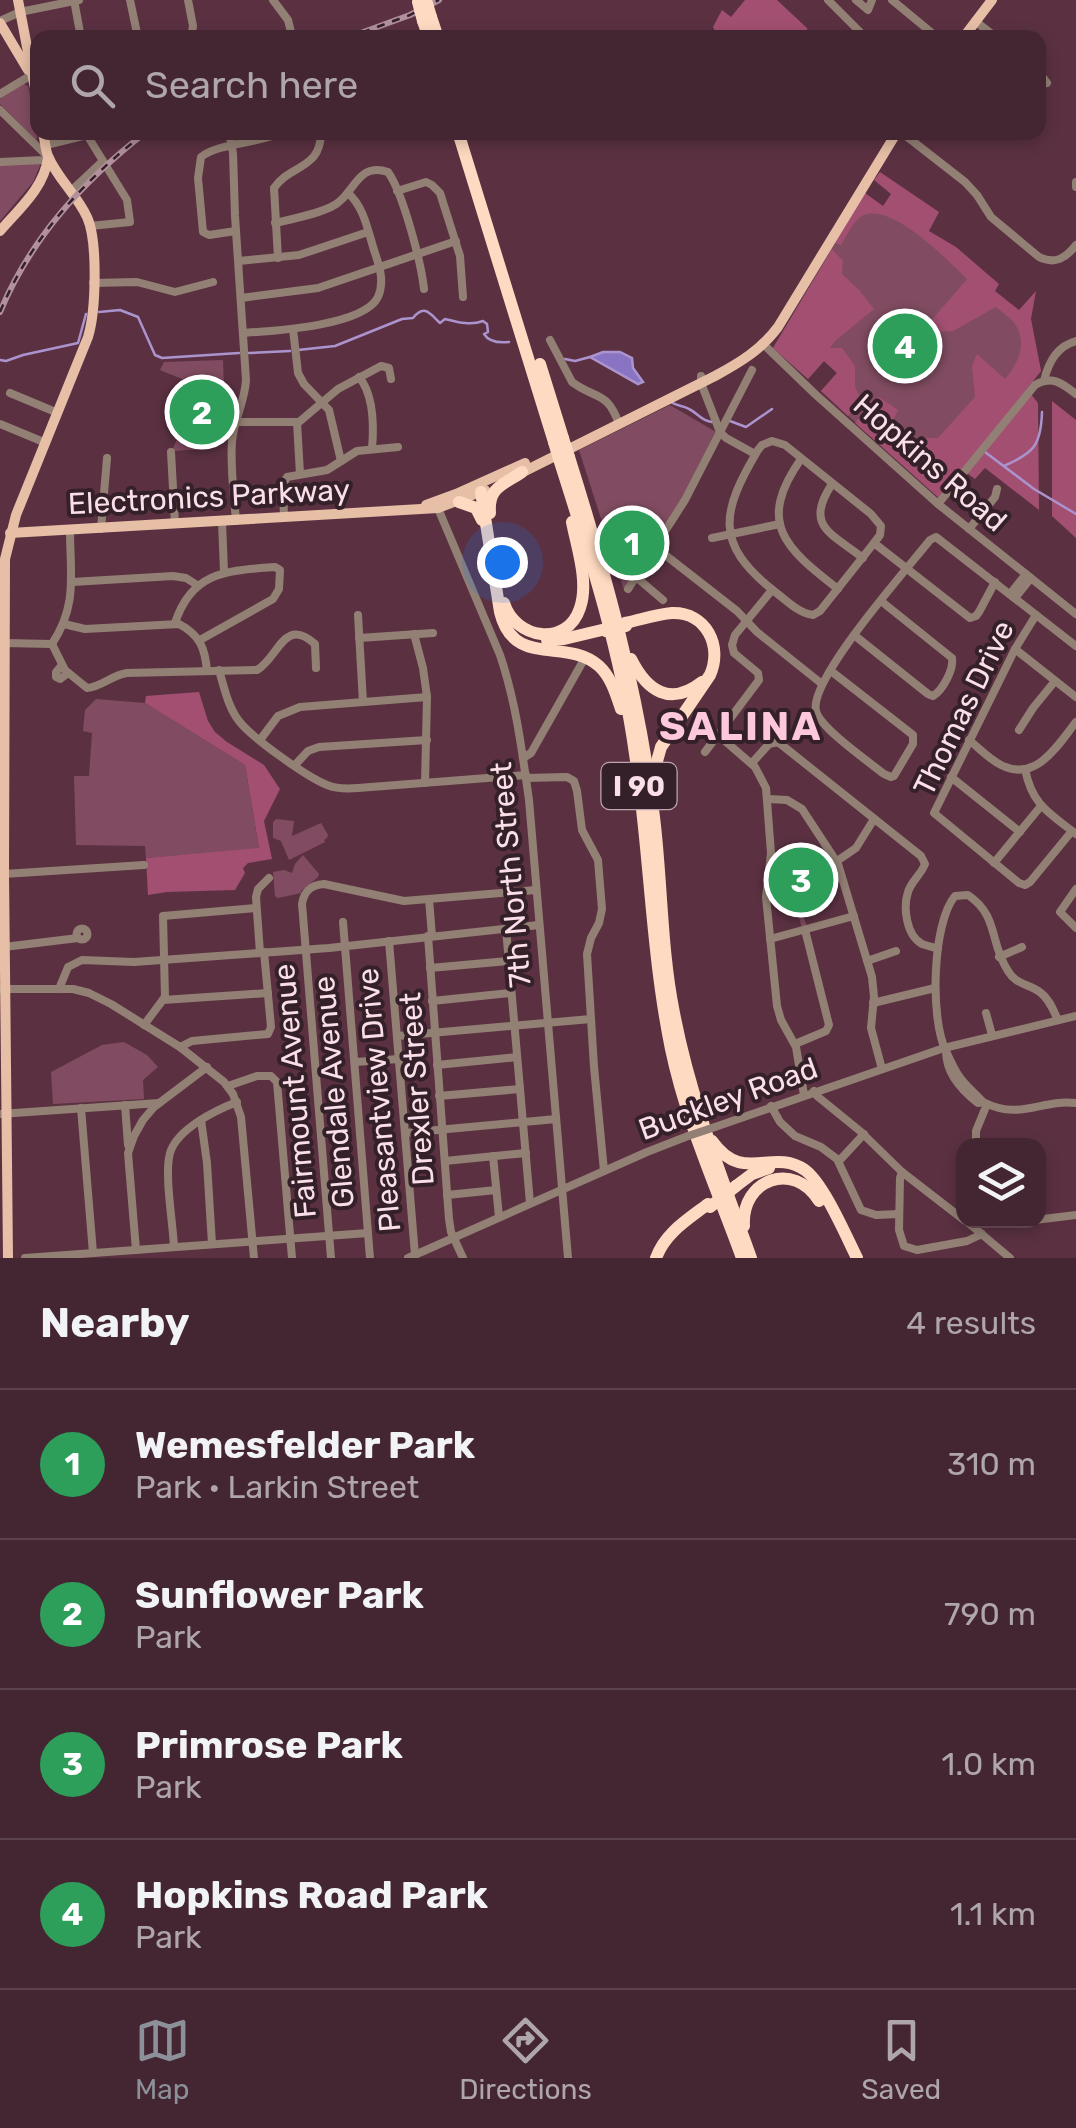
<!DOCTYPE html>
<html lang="en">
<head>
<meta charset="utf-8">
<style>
  body { margin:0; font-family:Rubik,sans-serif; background:#4b2d3a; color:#f1f3f6 }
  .controls { position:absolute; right:30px; bottom:30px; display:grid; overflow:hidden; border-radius:20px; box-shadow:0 5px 15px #0003 }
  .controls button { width:90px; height:90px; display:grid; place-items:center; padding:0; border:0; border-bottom:2px solid #5c424d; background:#442532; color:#f1f3f6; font:50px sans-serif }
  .you { position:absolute; left:502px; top:562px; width:35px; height:35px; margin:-25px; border:8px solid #fff; border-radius:50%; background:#1a73e8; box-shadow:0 0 0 15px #1a73e833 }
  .badge { display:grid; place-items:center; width:65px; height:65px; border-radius:50%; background:#8c9099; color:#fff; font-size:32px; font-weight:700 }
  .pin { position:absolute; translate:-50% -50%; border:5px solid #fff; box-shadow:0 2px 10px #0006 }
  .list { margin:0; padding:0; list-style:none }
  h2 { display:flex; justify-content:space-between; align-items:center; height:130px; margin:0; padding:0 40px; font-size:42px }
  h2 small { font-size:32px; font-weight:400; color:#afa5ac }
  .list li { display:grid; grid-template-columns:65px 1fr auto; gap:30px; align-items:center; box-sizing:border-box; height:150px; padding:0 40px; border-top:2px solid #5c424d }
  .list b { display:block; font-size:38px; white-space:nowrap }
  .list p { margin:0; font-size:32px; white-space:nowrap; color:#afa5ac }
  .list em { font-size:32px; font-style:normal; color:#afa5ac }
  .icon { flex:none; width:55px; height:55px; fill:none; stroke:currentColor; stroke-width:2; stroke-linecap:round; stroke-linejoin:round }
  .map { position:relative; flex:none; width:1076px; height:1258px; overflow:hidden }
  .search { position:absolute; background:#442532; box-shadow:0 5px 15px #0003; left:30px; right:30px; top:30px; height:110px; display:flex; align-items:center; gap:25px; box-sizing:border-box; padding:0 35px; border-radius:20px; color:#afa5ac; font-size:38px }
  .sheet { height:730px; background:#442532 }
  nav { display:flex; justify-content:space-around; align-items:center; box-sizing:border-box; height:140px; border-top:2px solid #5c424d; background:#442532; font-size:28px; color:#afa5ac }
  nav a { display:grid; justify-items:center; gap:5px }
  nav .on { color:#8c9099 }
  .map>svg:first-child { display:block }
  .green { fill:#814c61 }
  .forest { fill:#a24f72 }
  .water { fill:#8974c3; stroke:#ab94ce; stroke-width:2.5 }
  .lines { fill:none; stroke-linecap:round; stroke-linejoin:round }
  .stream { stroke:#ab94ce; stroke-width:2.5 }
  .minor { stroke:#938074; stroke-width:8 }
  .major { stroke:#e6bfa6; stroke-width:10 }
  .highway { stroke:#ffdac2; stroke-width:12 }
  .rail-casing { stroke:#b2909d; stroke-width:6 }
  .rail { stroke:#342028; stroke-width:2.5; stroke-dasharray:8; stroke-linecap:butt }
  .minor-bridge { stroke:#938074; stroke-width:8 }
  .highway-bridge { stroke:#ffdac2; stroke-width:12 }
  .labels { text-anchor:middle; stroke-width:8; stroke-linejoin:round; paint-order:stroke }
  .shield { fill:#342028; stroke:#bfa5ae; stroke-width:2.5 }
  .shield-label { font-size:28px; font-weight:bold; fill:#fadee8 }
  .street-label { font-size:30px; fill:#fadee8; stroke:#342028 }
  .district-label { font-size:40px; font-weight:bold; letter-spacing:2.5px; fill:#fec8dc; stroke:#342028 }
</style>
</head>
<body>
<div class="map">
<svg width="1076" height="1258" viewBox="0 0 1076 1258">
  <rect width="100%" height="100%" fill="#5b3142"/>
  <g class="green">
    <path d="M24,84l4,2 10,48 -2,6 -36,-36v-5z"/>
    <path d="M41,163l-8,19 -33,39v-56z"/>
    <path d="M865,193l165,126 11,52 -102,127 -118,-107 16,-18 -13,-12 -16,18 -35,-31z"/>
    <path d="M223,360l1,28 -17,61 -35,2 27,-65 -39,-16 4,-8z"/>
    <path d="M670,405l46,27 -31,63 -61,95 -45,-140z"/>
    <path d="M96,699l49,4 100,62 14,84 -113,9 -1,-12 -69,-1 -2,-69h15l3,-43 -9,-2 2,-21z"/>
    <path d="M276,819l18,2 -2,15 29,-13 7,12 -1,3 -3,2 1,2 -36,18 -8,-19 -8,-3v-16z"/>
    <path d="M303,855l16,19 -1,3 -17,14v2l-23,5 -3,-2 -2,-24 11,-2 8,3 3,-9z"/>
    <path d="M793,857h11l14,47 -17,5 6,18 -5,1 -5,-18 -8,2z"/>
    <path d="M124,1042l23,13 11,12 -15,13 1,19 -91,5 -2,-32 51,-27z"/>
  </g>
  <g class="forest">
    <path d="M745,0h32l31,29 -18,8h-72l-5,-10 9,-17 9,7z"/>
    <path d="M880,172l59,40 -10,19 27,16 43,37 -4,7 24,19 17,-19 -5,28 10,52 -102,127 -84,-75 16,-21 8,-5 19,13 -8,17 21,11h27l37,-41 -3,-31 5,-12 28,25c13,-15 23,-36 10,-55 -4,-6 -13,-12 -19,-17l-43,24 -14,1 -9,-10 37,-43c-19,-18 -82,-85 -109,-60 -7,7 -12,18 -17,26l-6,-2 30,-50 18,13 8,-12 -17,-14z"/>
    <path d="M832,249l11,12 -1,13 17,16 15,19 -39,32 -5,7h12l13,18v20l6,14 -13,16 -27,-25 16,-18 -13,-12 -16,18 -35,-31z"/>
    <path d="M1030,393l8,10 1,107 -54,-42 -10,11 -8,-6z"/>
    <path d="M1052,401l24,19v118l-24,-22z"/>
    <path d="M199,692l9,29 7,11 12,10 37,23 16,24 -16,32 8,38 -24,4 -5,5 2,5 -10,17 -68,2 -19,3 -2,-37 113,-10 -14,-83 -100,-62 1,-7z"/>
  </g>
  <path class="water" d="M603,352h17l12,6 1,10 10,14 -5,2 -48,-27z"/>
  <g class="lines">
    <g class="stream">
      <path d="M99,312l21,-2 18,7 17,38 7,3 77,-5"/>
      <path d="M298,350l37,-4 67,-27 11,-1c12,-15 18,-3 27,5l5,-4c12,3 26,7 38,2l4,3 1,8 -4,2c5,8 16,9 25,8"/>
      <path d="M249,353l41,-2"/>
      <path d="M565,359l10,2 15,-4"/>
      <path d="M0,360l6,1 17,-6 55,-12 8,-29"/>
      <path d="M671,402c7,5 12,3 18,7 9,4 12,12 23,13"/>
      <path d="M730,421l16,6 26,-18"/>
      <path d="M985,452l49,37 42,25"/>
      <path d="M1004,466c30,-13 37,-21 38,-54"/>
    </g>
    <g class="minor">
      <path d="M74,0l7,38"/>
      <path d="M130,0l8,38"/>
      <path d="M188,0l5,26 -2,12"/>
      <path d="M273,0l15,20 3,12"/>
      <path d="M828,0l38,38"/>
      <path d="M856,0l12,10 4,-10"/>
      <path d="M892,0l46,38"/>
      <path d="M0,21l20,-9 59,-12"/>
      <path d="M975,21l22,17"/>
      <path d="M1038,71l9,12"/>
      <path d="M0,94l38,-23"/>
      <path d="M0,110l45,44"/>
      <path d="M229,132l4,21 2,63 11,164c-1,21 -12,40 -14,61 -2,26 2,54 4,80"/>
      <path d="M901,132l64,50 12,13 14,22 48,40c16,8 27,1 37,-12"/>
      <path d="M46,145l41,-10 40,65 3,22 -40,4"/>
      <path d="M0,162l43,-2 6,-3"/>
      <path d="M1076,182v5"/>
      <path d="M71,191l32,-30"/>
      <path d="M397,191l29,-9 6,3 8,8 20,63 3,41"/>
      <path d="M275,223c19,-4 38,-8 56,-16 24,-11 25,-46 57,-35 15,21 33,90 36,117"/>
      <path d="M236,231l-27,4 -6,-3 -5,-54 3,-21c17,-14 57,-13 82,-25"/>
      <path d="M278,258l-4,-70c16,-24 47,-18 47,-56"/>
      <path d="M239,261l60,-6 69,-23"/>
      <path d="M93,283l44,-1 38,10 38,-10"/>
      <path d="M241,298l77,-10 138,-47"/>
      <path d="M293,329l5,44 6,11 25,26 12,51"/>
      <path d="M243,333c30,-2 121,-7 135,-36 7,-16 1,-32 -4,-47 -6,-19 -10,-43 -26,-57"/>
      <path d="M550,340l22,42c24,18 35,8 47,42"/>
      <path d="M762,343l53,51 123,110 138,110"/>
      <path d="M701,376v7l19,49 6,6 29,16"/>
      <path d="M359,377c15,18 15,49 13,72"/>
      <path d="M1044,381c4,-18 13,-35 32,-40"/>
      <path d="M10,393l48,20"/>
      <path d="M236,422h63l39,-33 43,-23 8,2 2,11"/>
      <path d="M297,422l3,52"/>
      <path d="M0,424l46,19"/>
      <path d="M772,441l13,4 86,69 10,12 -1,9 -6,8 -54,68 -7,4c-15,-2 -27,-15 -39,-24 -61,-48 -52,-80 -16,-141l4,-5z"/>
      <path d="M171,452l4,72"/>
      <path d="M801,459c-45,64 -16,89 37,130"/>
      <path d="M832,484c-28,42 -1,49 31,74"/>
      <path d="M938,504l97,-119c17,-10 27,-2 41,9"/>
      <path d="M437,506l63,149c16,47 22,96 29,145l39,458"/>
      <path d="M284,518l-1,-33 4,-8 40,-7 30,-19 41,-4"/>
      <path d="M222,521l2,51"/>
      <path d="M101,529l6,-71"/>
      <path d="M969,529l26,-32 2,-8"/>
      <path d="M712,538l68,-14"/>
      <path d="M874,543l96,75 6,-2 3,-4 16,-30"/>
      <path d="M655,547l82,64 20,21 65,52"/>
      <path d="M636,577l27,23"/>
      <path d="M72,582l101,-6 13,2 11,7"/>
      <path d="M628,589l57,-89 67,-130"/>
      <path d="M1010,594l16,-20"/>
      <path d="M1015,598l16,-20"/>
      <path d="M358,615l5,87"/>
      <path d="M1036,615l-21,34 -81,164 85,70 6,2 5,-3 42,-51"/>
      <path d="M175,623c17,-52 52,-52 100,-56l5,3 -1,19 -6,10 -73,41"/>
      <path d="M64,624l21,5 94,-5c21,11 26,24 28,47"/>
      <path d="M414,634l9,34 4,29 -2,86"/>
      <path d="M854,635l74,59 5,2c10,-6 21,-27 19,-38l-71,-57"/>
      <path d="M359,638l74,-5"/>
      <path d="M4,643l48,1 13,26 22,18c14,-1 25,-13 40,-15l130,-3c22,-13 27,-54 58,-26l1,24"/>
      <path d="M52,644c26,-40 18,-69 18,-114"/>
      <path d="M1015,649l61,48"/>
      <path d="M62,665l-6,7v5l4,2 8,-6"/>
      <path d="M219,670c5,17 9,37 20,51 13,17 68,56 88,64 10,4 20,4 31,3l168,-13"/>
      <path d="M831,671l82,64v9l-19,32 -3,1 -7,-3c-15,-12 -64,-46 -68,-63 -8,-31 92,-143 114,-171l6,-3 140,109"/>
      <path d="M1019,730l14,-22 22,-27"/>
      <path d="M717,734l38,33 11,21 5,65 -5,44 11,109 4,14 15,27 8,48"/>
      <path d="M260,740l18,-24 22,-9 127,-10"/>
      <path d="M969,740c10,8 20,19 32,25 35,18 57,-20 75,-43"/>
      <path d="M705,752l54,-72 -1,-7 -24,-20 -2,-8 3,-10 37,-45"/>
      <path d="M523,758l8,-5 51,-90"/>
      <path d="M752,763l17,-19 9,-2 143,114 4,8c-4,11 -14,17 -17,28 -5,15 -2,43 14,52 3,1 12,4 16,4"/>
      <path d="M295,765l13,-14 11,-4 108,-7"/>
      <path d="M1025,769c7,36 24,44 51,65"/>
      <path d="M951,777l69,55"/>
      <path d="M526,778l41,-1 7,4 3,10 5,39 16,30 4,49 -3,14 -8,15 -4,16 7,113 10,104"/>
      <path d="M768,799l19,1 15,9 36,55 34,113 2,20 -3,31 11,41"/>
      <path d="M837,861l19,-13 18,-29"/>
      <path d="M994,863l47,-57"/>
      <path d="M4,874l140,-9"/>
      <path d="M1076,889l-16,23 16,16"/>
      <path d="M429,899l3,37"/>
      <path d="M343,922l27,336"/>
      <circle cx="82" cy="934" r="5.5"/>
      <path d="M506,929l24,274"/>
      <path d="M428,936l21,283 2,13 12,26"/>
      <path d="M770,939l84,-23"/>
      <path d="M389,941l26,314"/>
      <path d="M4,947l74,-9"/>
      <path d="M260,953l-4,-56 2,-8 11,-11"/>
      <path d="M999,957l23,-10"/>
      <path d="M867,961l29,-10"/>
      <path d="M430,968l78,-7"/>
      <path d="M0,989h73l16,4 22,11 69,43 44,35 9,12 8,23 13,141"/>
      <path d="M59,989l9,-22 14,-7 52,2 195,-14 210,-23"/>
      <path d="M163,1000l105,-7"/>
      <path d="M432,1001l79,-8"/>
      <path d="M873,1003l62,-15"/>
      <path d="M986,1013l6,22"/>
      <path d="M144,1025l21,-28 -2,-81 93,-8"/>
      <path d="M397,1036l194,-17"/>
      <path d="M795,1044l31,-13 3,-6 -24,-95"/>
      <path d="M180,1047l12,-6 76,-7 3,-7 -7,-75"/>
      <path d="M946,1051c0,21 15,39 32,52l5,-1c38,19 57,-3 93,1"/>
      <path d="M355,1062l44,-3"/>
      <path d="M437,1065l80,-8"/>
      <path d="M228,1086l29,-10h14l6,6 15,176"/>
      <path d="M814,1091l3,5 43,35 42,41 62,48"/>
      <path d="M439,1096l81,-7"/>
      <path d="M983,1102c-7,-8 -16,-15 -22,-23 -6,-8 -11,-19 -15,-28 -16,-31 -14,-128 9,-155l13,-1c31,21 21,47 40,76 8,14 22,13 33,22 9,7 12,17 17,27"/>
      <path d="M125,1105l3,40"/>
      <path d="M771,1106l9,16 15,14 26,11 16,12 24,51 15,5 23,-1"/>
      <path d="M81,1108l12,145"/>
      <path d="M0,1114l159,-11"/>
      <path d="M201,1120l6,43 5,81"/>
      <path d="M715,1127l229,-79 132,-32"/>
      <path d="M405,1133l151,-14"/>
      <path d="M976,1146v-15l11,-27"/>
      <path d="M493,1156l6,61"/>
      <path d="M445,1161l81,-8"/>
      <path d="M839,1161l25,-27"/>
      <path d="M902,1172l-2,6 -1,52 5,16 13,4 50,-9 15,-7"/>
      <path d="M447,1195l49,-5"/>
      <path d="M965,1220l45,38"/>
      <path d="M1035,1220l41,-5"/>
      <path d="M174,1247c-1,-24 -10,-73 -4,-94 7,-24 46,-43 67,-51"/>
      <path d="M136,1250l-8,-97 6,-17 9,-16 11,-13 53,-40"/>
      <path d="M25,1258l343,-25"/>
      <path d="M331,1258l-29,-354c2,-13 9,-19 22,-20l80,17 132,-11"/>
      <path d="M408,1258l239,-106 41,-16"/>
    </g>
    <g class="major">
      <path d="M18,0l20,104"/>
      <path d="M0,23l28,47"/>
      <path d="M963,38l29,-38"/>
      <path d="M0,231c19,-22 44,-43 48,-73"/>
      <path d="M519,474l196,-98c24,-13 46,-26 63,-49l119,-195"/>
      <path d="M426,505l30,-11 69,-31"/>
      <path d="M10,533l428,-25 47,-18"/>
      <path d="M8,1258l-4,-384 1,-315 11,-44 72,-178c8,-26 10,-96 -1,-120 -10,-22 -30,-39 -39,-61 -3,-7 -3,-16 -5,-24"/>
    </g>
    <g class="highway">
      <path d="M431,17l7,21"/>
      <path d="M423,21l6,17"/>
      <path d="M458,132l96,310"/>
      <path d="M540,364l23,74"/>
      <path d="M569,457c37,118 70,236 85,360 8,65 7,132 20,196 16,84 48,165 77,245"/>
      <path d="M559,459c31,97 62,194 76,295 15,98 16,198 36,295 15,72 46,140 71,209"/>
      <path d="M481,492l19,120c14,57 66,25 99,54 12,11 17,28 22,43"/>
      <path d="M459,502l17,6 6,12"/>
      <path d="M490,513c-2,-26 13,-28 32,-41"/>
      <path d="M504,603c11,36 63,45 76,5 9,-26 -3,-60 -8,-86"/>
      <path d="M625,623c15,-3 32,-9 47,-10 34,-1 51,33 38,62l-49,72 -9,32"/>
      <path d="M547,640l17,-1 42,-10"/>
      <path d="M631,659c16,32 39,48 71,23"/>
      <path d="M712,1141c31,44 60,6 93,29 19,14 41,66 52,88"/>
      <path d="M736,1186l16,-12 17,-6"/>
      <path d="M744,1226c-3,-47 50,-66 75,-25"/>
      <path d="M656,1258c9,-25 31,-38 52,-54"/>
    </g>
    <defs>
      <g id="rail">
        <path d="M347,38l63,-23 29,-15"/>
        <path d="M0,312c31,-74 83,-131 146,-180"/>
      </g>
    </defs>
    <use href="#rail" class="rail-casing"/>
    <use href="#rail" class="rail"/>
    <path class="minor-bridge" d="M688,1136l27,-9"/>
    <g class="highway-bridge">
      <path d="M426,0l5,17"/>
      <path d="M418,2l5,19"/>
      <path d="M563,438l6,19"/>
      <path d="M554,442l5,17"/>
      <path d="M606,631l20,-5"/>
      <path d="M710,1207l26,-21"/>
    </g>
  </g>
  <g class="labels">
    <rect class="shield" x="601.5" y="763" width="75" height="46" rx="8"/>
    <g class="shield-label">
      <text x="639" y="796">I 90</text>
    </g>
    <g class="street-label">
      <text transform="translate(930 463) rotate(41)" y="10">Hopkins Road</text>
      <text transform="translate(209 497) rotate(-3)" y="10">Electronics Parkway</text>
      <text transform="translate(964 708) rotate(-64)" y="10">Thomas Drive</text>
      <text transform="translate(511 875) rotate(-95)" y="10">7th North Street</text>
      <text transform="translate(417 1089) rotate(-94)" y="10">Drexler Street</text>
      <text transform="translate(295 1091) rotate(-95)" y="10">Fairmount Avenue</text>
      <text transform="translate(334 1092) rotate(-95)" y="10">Glendale Avenue</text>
      <text transform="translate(728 1099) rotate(-20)" y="10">Buckley Road</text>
      <text transform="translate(379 1100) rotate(-95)" y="10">Pleasantview Drive</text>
    </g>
    <g class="district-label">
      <text x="741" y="740">SALINA</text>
    </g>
  </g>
</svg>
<div class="controls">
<button><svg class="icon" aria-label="layers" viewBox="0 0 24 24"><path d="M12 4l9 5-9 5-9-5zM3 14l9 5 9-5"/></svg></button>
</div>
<div class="you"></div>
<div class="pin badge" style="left:632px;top:543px;background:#2e9e5b">1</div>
<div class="pin badge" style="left:202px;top:412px;background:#2e9e5b">2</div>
<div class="pin badge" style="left:801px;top:880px;background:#2e9e5b">3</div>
<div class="pin badge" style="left:905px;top:346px;background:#2e9e5b">4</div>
<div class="search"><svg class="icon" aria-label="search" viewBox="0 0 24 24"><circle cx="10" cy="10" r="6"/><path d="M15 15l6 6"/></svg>Search here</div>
</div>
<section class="sheet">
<h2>Nearby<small>4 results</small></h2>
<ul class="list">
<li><span class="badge" style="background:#2e9e5b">1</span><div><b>Wemesfelder Park</b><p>Park · Larkin Street</p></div><em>310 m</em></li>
<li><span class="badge" style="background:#2e9e5b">2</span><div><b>Sunflower Park</b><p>Park</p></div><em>790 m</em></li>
<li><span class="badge" style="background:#2e9e5b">3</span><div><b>Primrose Park</b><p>Park</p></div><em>1.0 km</em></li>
<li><span class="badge" style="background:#2e9e5b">4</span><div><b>Hopkins Road Park</b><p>Park</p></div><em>1.1 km</em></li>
</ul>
</section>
<nav>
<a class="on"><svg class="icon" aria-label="map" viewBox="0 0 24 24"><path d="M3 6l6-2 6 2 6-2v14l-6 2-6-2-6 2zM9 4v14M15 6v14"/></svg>Map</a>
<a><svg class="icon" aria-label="directions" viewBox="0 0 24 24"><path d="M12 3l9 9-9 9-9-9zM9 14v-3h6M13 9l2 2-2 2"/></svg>Directions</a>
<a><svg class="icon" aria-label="saved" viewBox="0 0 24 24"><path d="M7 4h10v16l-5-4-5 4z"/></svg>Saved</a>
</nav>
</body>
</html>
